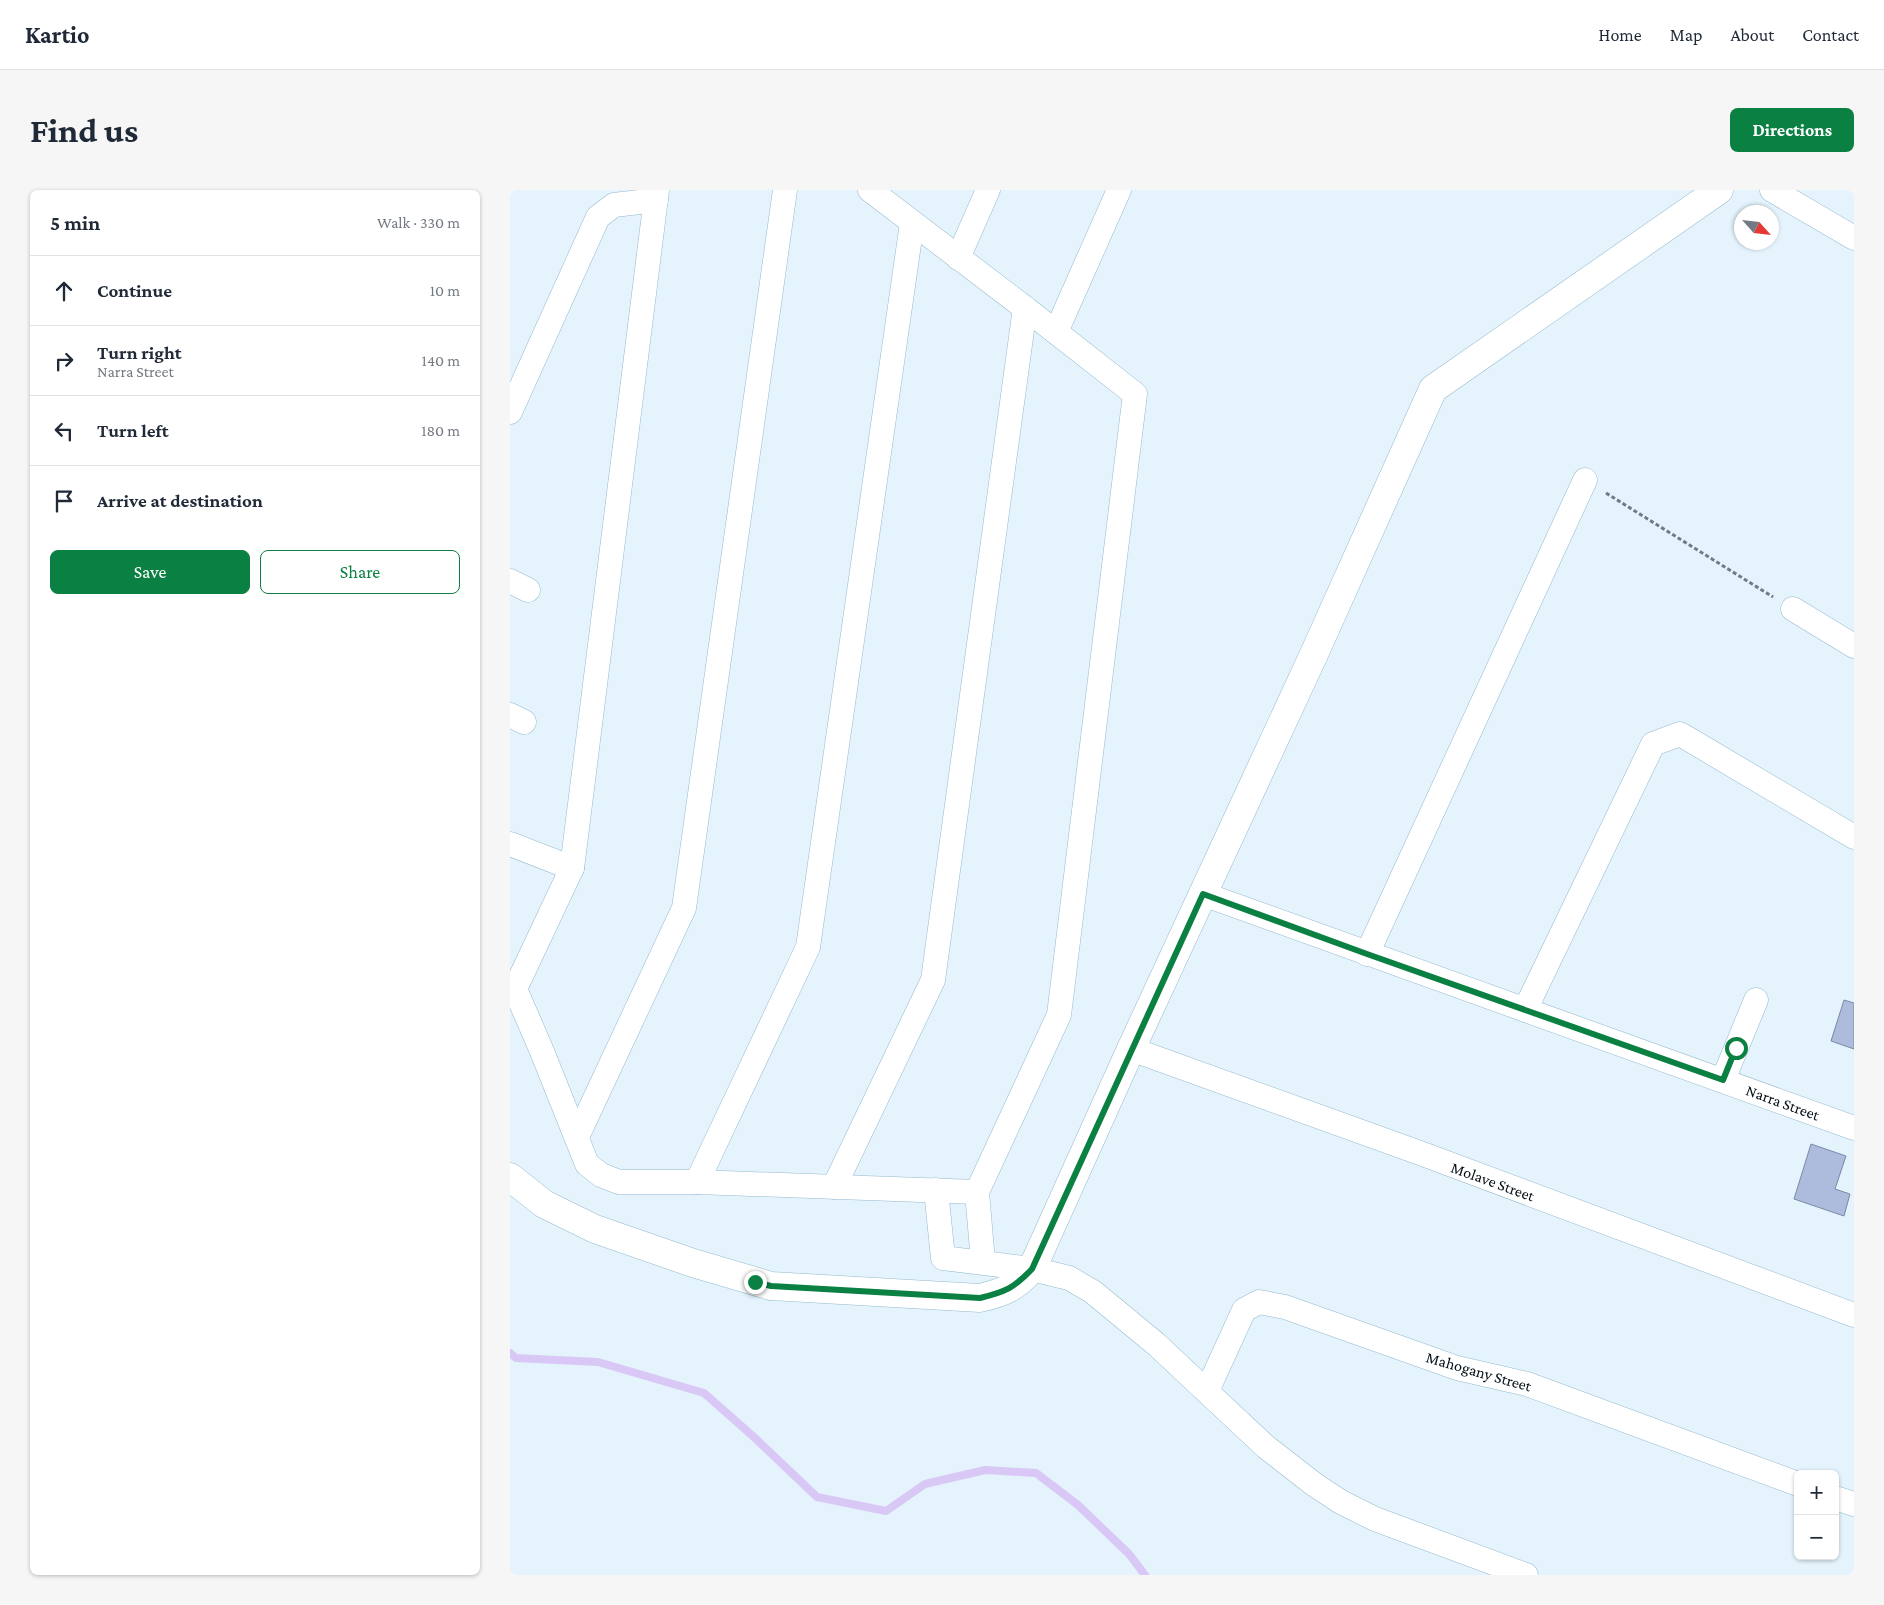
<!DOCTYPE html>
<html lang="en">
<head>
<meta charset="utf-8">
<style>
  body { margin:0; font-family:"Crimson Pro",serif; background:#f6f6f7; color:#1f2937 }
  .controls { position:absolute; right:15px; bottom:15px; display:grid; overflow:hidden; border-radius:8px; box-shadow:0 1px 4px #0004 }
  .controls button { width:45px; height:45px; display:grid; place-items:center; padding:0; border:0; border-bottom:1px solid #e0e1e3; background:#fff; color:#1f2937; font:25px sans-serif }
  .compass { position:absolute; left:1224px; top:15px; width:45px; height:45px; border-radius:50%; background:#fff; box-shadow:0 1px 4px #0004; rotate:117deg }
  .stop { position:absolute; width:15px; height:15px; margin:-11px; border:4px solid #0b8043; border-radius:50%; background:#fff }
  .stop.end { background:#0b8043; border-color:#fff; box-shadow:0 1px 5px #0008 }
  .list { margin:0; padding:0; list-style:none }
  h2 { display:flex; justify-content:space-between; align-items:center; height:65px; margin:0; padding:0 20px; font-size:21px }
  h2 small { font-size:16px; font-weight:400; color:#747a83 }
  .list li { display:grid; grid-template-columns:32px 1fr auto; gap:15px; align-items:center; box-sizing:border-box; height:70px; padding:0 20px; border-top:1px solid #e0e1e3 }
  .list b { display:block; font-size:19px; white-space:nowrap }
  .list p { margin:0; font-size:16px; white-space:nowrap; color:#747a83 }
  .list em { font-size:16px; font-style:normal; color:#747a83 }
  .actions { display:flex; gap:10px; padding:15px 20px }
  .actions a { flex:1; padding:11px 0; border:1px solid #0b8043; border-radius:8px; text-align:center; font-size:18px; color:#0b8043 }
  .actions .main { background:#0b8043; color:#fff }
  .icon { flex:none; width:28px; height:28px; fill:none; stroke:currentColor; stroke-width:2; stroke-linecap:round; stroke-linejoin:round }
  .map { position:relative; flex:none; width:1344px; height:1385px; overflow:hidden; border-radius:8px }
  header { display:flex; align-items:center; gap:30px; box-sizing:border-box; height:70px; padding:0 25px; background:#fff; border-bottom:1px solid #e0e1e3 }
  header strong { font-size:24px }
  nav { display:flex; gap:28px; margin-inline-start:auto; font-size:18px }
  .intro { display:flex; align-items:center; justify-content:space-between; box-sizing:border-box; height:120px; padding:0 30px }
  h1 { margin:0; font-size:35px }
  .button { padding:12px 22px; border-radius:8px; background:#0b8043; color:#fff; font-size:18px; font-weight:700 }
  main { display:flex; gap:30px; padding:0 30px }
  aside { flex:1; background:#fff; border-radius:8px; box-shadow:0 1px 4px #0004 }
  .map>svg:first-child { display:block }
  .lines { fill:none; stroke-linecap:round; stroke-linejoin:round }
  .stream { stroke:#d9c7f6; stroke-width:8 }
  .building { fill:#adbbdc; stroke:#7b88a7 }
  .minor-casing { stroke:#95bacf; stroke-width:25 }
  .tertiary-casing { stroke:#95bacf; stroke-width:29 }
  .path { stroke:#6f7c85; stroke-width:3; stroke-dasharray:4 2.5; stroke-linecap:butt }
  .minor { stroke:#fff; stroke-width:24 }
  .tertiary { stroke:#fff; stroke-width:28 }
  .route { stroke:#0b8043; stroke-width:6 }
  .labels { text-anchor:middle; stroke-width:5; stroke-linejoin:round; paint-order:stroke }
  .street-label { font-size:16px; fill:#041018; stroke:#fff }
</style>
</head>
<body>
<header>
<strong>Kartio</strong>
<nav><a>Home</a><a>Map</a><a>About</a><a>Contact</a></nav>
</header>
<div class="intro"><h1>Find us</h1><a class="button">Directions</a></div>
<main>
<aside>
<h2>5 min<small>Walk · 330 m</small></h2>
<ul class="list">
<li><svg class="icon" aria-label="ahead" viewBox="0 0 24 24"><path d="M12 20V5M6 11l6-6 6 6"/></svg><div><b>Continue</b></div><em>10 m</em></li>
<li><svg class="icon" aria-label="right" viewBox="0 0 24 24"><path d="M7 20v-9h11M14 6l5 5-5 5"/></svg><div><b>Turn right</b><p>Narra Street</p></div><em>140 m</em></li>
<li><svg class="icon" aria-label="left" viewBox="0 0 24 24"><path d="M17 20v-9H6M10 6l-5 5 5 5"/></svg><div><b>Turn left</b></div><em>180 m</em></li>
<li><svg class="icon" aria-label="arrive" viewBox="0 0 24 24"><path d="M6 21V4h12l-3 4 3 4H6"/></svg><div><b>Arrive at destination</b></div></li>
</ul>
<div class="actions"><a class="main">Save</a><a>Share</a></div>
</aside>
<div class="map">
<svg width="1344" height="1385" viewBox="0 0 1344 1385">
  <rect width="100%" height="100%" fill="#e4f3fc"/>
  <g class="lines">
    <path class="stream" d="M0,1163l6,5 82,4 106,31 51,45 62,59 69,14 39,-27 60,-14 51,3 42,32 51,49 16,21"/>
  </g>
  <g class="building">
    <path d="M1334,810l10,3v46l-23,-8z"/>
    <path d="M1301,954l35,12 -11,33 15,5 -6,22 -50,-17z"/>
  </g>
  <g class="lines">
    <defs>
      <g id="minor">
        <path d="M360,0l155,118 110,86 -76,621 -82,177 6,70"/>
        <path d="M1262,0l82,48"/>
        <path d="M448,68l30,-68"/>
        <path d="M546,142l63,-142"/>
        <path d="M0,222l88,-195 16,-12 42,-5"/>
        <path d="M0,391l18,9"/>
        <path d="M1283,419l61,37"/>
        <path d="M0,525l14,7"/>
        <path d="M0,654l62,24"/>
        <path d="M693,704l651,234"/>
        <path d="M857,764l218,-474"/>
        <path d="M0,795l5,4 26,60 46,115 14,11 18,7h78l280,10"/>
        <path d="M5,799l57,-121 85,-678"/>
        <path d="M1015,820l128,-266 27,-10 174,103"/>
        <path d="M621,859l289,104 434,162"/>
        <path d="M1213,890l33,-80"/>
        <path d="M67,947l107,-229 101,-718"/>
        <path d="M187,992l111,-235 104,-724"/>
        <path d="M324,997l99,-207 92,-672"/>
        <path d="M426,1000l7,68 89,11 37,9 24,14 63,52 110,103 49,38 26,17 34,17 151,56"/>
        <path d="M697,1201l37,-81 15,-8 26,5 172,61 70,16 271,100"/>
        <path d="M1325,1308l19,6"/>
      </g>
      <path id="tertiary" d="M0,987l34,27 51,25 98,34 78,23 209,12c25,-6 34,-10 52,-29l99,-220 183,-395 119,-265 286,-199"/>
    </defs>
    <use href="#minor" class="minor-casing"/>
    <use href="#tertiary" class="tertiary-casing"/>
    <path class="path" d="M1096,303l167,104"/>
    <use href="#minor" class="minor"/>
    <use href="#tertiary" class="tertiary"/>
  </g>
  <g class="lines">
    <path class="route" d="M245,1092l16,4 209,12c25,-6 34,-10 52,-29l171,-375 164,60 356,126 13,-32"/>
  </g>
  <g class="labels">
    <g class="street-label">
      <text transform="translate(1273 912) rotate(20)" y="6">Narra Street</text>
      <text transform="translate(983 991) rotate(20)" y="6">Molave Street</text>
      <text transform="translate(969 1181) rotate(16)" y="6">Mahogany Street</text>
    </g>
  </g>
</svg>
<div class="controls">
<button>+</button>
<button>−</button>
</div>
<svg class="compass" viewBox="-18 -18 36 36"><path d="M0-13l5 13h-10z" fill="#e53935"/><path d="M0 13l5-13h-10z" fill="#747a83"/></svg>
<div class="stop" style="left:1226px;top:858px"></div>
<div class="stop end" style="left:245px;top:1092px"></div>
</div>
</main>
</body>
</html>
